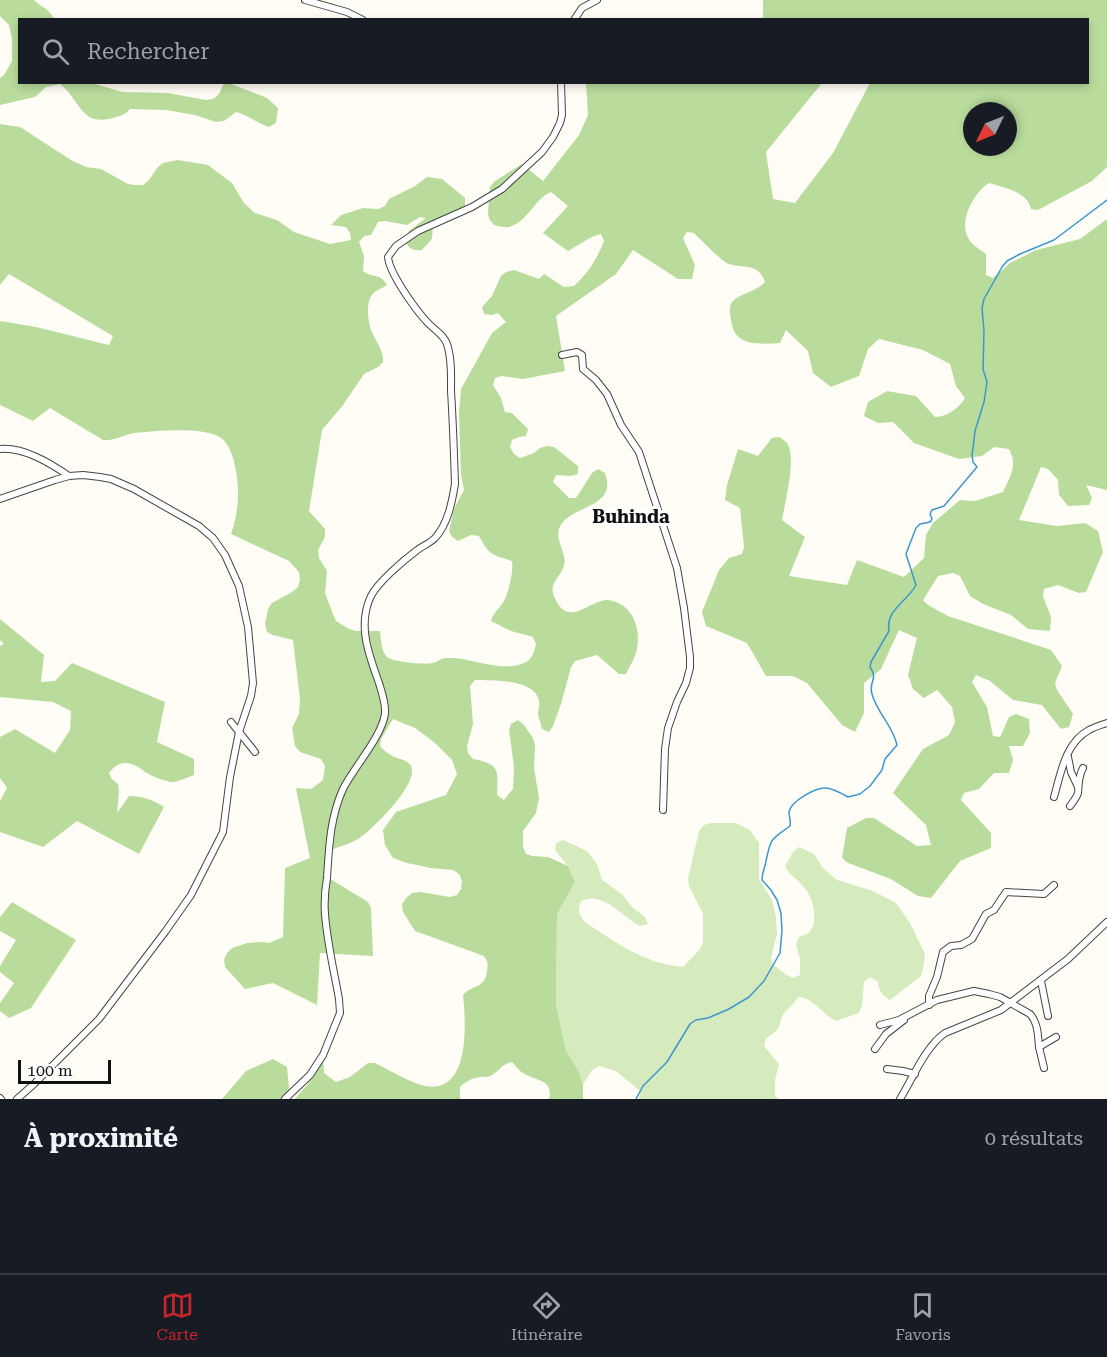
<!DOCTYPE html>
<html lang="fr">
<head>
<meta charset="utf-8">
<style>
  body { margin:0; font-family:"Roboto Serif",serif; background:#242831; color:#f1f3f6 }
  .compass { position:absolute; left:963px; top:102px; width:54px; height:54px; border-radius:50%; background:#171b24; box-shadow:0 3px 9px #0003; rotate:227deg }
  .scale { position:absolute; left:18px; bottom:15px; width:93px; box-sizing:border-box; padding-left:6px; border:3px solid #111; border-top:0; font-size:16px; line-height:21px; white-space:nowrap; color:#111; -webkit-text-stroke:4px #fff; paint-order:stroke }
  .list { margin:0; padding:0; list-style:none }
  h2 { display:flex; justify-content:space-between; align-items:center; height:78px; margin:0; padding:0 24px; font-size:26px }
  h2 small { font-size:20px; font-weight:400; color:#9ea1a6 }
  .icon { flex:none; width:33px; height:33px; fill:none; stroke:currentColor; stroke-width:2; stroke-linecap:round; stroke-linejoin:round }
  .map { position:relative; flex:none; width:1107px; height:1099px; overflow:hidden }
  .search { position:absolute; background:#171b24; box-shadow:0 3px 9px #0003; left:18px; right:18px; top:18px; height:66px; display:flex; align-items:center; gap:15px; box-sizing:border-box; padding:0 21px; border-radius:0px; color:#9ea1a6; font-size:22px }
  .sheet { height:174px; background:#171b24 }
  nav { display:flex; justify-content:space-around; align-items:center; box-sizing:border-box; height:84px; border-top:2px solid #363941; background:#171b24; font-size:16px; color:#9ea1a6 }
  nav a { display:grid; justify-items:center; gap:3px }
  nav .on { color:#c4262e }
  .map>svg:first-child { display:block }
  .green { fill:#d5ebbd }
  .forest { fill:#b9dc9c; fill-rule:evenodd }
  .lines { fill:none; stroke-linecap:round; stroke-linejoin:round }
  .stream { stroke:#3f96cf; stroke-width:1.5 }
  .street-casing { stroke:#444; stroke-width:8 }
  .street { stroke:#fff; stroke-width:6 }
  .labels { text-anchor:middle; stroke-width:6; stroke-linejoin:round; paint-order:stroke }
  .quarter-label { font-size:18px; font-weight:bold; fill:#111; stroke:#fff }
</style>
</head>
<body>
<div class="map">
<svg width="1107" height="1099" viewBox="0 0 1107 1099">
  <rect width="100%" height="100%" fill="#fffdf5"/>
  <path class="green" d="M711,823h25l14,7 9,13v36l13,21 4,17 1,17 -6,24 2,6 12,10 8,4 7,-3v-16l-4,-15 3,-7c10,-3 14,-6 15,-17 1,-14 -3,-26 -13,-36 -6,-7 -12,-9 -16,-18l8,-14 6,-5 15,7 8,13 15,13 36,11 23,12 14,20 15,31 -2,15 -2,7 -31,24c-8,-5 -11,-9 -12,-18l-8,-5 -6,5 -2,24 -3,7 -23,8c-14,-7 -22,-23 -38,-24l-4,6 -11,11 -5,15 -12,10 -2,7 15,18 -4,16v16l4,3h-140l1,-8 -24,-20 -17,-5 -7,4 -9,15 -5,-15 -12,-19 -10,-46 1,-91 18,-32 -7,-16 -13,-16 1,-7 7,-3 24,11 10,13 5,16 20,14 10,13 13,10 3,7 -8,2c-18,-9 -37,-36 -59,-25 -4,10 -2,14 5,22 33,21 57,40 97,44l17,-18 3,-7v-28l-14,-28 -1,-7 11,-48 5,-6z"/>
  <g class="forest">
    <path d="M0,0h34c9,9 13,6 20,19l-34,1v62l71,1 32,9 45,1 38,7 7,-1 6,-5 5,-11h5l38,15 11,10 -2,15 -7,4c-12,-4 -21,-12 -33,-15l-12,9 -8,1 -21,-7 -29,-5 -36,-1c-5,6 -10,7 -17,9 -33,9 -32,-18 -53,-34l-14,3 -11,10 -35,8v-27l4,-3 8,-14v-22l-3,-14 -9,-9z"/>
    <path d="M763,0h344v167l-15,14 -54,29 -7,-1c-4,-18 -27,-21 -42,-26 -16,10 -33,42 -18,59 4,5 10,8 15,12v21l7,3 17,-15 26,-13 44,-11 27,-20v271l-21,-5 6,13 -3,7 -21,1 -9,-11 -1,-15 -10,-11 -7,-2 -22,53 38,6 28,-3 13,8 5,21 -17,40 -7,1 -21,-8 -14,4 -1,7 8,21 -1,14 -22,-2 -17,-14 -28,-11 -13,-8 -10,-20 -7,-3 -15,3 -15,24 5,5 20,11 103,34 11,16 -7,17 2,7 16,24 -4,13 -8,2 -19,-24 -29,-5 -23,-19 -14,-6 -4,7 15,25 6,29 7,1 9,-20 7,-3 13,5 1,14 -7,13h-14l4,14 -4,13h-15l-15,16 -15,4 -3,7 30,33v15l-31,13 -29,37 -13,-2 -27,-17 -43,-16 -6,-5 5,-30 19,-10h8l43,28 14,-1 -5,-20 -33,-32 30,-44 26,-14 6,-13 -3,-15 -15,-17 -13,8 -11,-9 -5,-14 9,-37 -18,-8 -18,39 -17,14v30l-9,19 -13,-7 -35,-42 -14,-7h-27l-19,-33 -41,-17 -4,-14 17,-42 10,-12 13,-4 2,-7 -4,-39 -15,-8 2,-15 11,-36 20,7 14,-18 7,-1c4,2 9,6 10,10 6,16 -4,56 -7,73l23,17 -16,39 58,9 10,-25 47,17 20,-19 2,-23 7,-12 27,-23 15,1 28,-9c7,-15 15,-27 6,-43l-15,-2 -12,9 -23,3 -45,-16 -21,-21 -15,1 -14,-7 4,-14 19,-11 29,5 19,21c12,0 24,-9 30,-19l-9,-12 -6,-22 -27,-14 -44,-11 -11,10 -9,27 -28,11 -18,-14 -5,-22 -22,-21 -6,13c-22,1 -46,4 -49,-23 -1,-7 -3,-14 2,-19 8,-8 23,-9 32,-19 -7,-20 -21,-13 -36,-18 -7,-2 -28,-24 -35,-31l-7,-1 -4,6 12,27 -3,14h-14l-45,-29 -17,24 -60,42 9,55 -42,8 -21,-3 -7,2 -2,7 8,13 4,14 7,1 16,16 -2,7 -7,1 -7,3 -2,7 4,7 6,4 14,-5 6,-5 7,-2 7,1 24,19v8l-7,2 -15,-1 -3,7 16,16h7l16,-25 6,-4 7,4c12,33 -27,32 -42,49 -13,15 5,29 1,44 -2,7 -9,13 -11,20 -2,7 2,12 5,18 13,21 35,-5 49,-4 27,3 35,30 29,53 -2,7 -7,14 -10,21h-7l-22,-19 -22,6 -4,6 -10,37 -8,22 -4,6 -7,-3c-1,-5 -3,-10 -4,-14 0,-5 2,-10 1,-14 -4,-23 -47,-20 -64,-21l-5,6 3,38 -6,22 1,7 5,6c27,5 25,11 24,36l7,5 9,-11 1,-22 -5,-37 2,-6 7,-4 6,5 9,13 2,7 -1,23 5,30 -3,15 -13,18v16l3,7 7,2 15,1 20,9 7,16 -18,32 -1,91 10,46 12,19 5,15v14h-34c5,-20 -14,-18 -26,-26 -4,-2 -7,-7 -11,-11 -10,2 -12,8 -20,13 -6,3 -4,1 -10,2 -8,0 -16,4 -22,10v12h-165l17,-20 11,-24 1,18 12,9 14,-5 18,-14h7c14,7 31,17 46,22 50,14 45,-62 42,-90 10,-11 22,-6 24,-24 1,-7 1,-9 -3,-15l-69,-25 -12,-19 -1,-8 4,-6 6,-5 8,-1 30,5 7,-2 4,-6 1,-8 -3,-7 -6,-4 -22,-2 -24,-5 -14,-5 -8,-13 -2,-15 13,-18 50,-17 11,-21 -5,-14 -18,-18 -19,-14 -22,-9 -12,20 -1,7c3,3 7,7 11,9 6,5 15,3 20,11 9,17 -39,64 -53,73 -8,5 -21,8 -30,12l-1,26 41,25 3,6 2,48 -53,-3 -3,52 -44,-22 -28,6 -20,-22 -1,-7 3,-7 5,-5 15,-5 15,-1 7,1 14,-6 2,-69 25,-10 -14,-70 15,1 12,-9 2,-14 -4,-7 -21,-7 -5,-6 -3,-18 7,-14 1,-15 -7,-59 -20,-5 -6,-3 -2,-8 3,-15 4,-6 20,-11 6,-5 2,-7 -1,-8 -10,-11 -58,-27c8,-22 9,-46 4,-68 -1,-8 -7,-24 -14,-28 -16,-12 -67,-7 -87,-5 -11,2 -19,8 -31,7l-53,-32 -17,13 -33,-16v-84l36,6 73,18 4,-9 -104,-62 -9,11v-161l20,3 51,33 15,7 15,2 27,15 7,1h8l6,-5 8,-12 6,-5 15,-3 30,5 24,18 12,20 11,10 22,7 17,12 36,12 21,-4 -1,-7 -4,-6 -15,-2 10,-10 22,-7 15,1 7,-3 4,-7 26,-13 12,-9 15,2 23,19v8l-6,5 -26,13 -1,15 -10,11c-9,1 -13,-1 -17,-9l4,-10 17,-13 -6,-1 -13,8 -22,-4 -7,1 -7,13 -7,1 -5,6 5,14 -1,15c10,8 17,1 24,14 -5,4 -12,5 -15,10 -6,7 -4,24 -2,32 4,13 14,22 13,35l-5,5 -14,7 -21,31 -21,25 -13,81 16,18v8l-7,13 1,8 8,13 -2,22 8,21 3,7 13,8 7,2h24c1,8 1,20 7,26 6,5 39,8 46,6 9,-3 6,-5 17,-5 24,0 50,15 74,5 8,-3 10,-11 12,-19l-3,-7 -22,-6 -20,-10c2,-8 6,-10 11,-17 6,-8 12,-33 10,-43 -21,-7 -22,-5 -33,-25l-8,-1 -13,6 -6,-4 -3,-6 5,-22 10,-19 -3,-15 -2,-63 2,-23 31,-56 14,-11 -8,-9 -6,2 -8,-1 -2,-7 10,-11 9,-20 5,-4 8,-2 25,9 5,-5 20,13 10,-1c14,-13 23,-27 30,-45l-3,-7c-12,3 -22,11 -33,17l-25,-18 25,-27 -17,-14c-17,7 -23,30 -42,35 -4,1 -11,-1 -15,-2l-5,-6 -1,-7 2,-25 5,-6 27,-17 21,17 36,-46 9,-20 -2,-32h236l-56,69 7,47 22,4 38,-50 37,-70 218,-1v-62l-325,-1zM972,111h36v36h-36z"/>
    <path d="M0,619l44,36 -3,27 14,-1 17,-18 93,39 -8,40 37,17v16c-6,2 -16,7 -22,7 -5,0 -23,-7 -27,-10 -12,-10 -25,-14 -36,1l3,6 6,5 1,8 -2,21 12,-17c14,0 24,4 35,11l-25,47 -62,-33 -34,26 -43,-15v-31l7,-13 -7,-10v-41l15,-8 40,24 15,-23 1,-19 -18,-9 -53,-5v-51l4,-2 -4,-4z"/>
    <path d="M12,902l64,38 -45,68 -22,10 -9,-7v-8l14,-20 -14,-11v-6l16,-26 -16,-9v-14z"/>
    <path d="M273,1059l14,8 3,32h-68l24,-28z"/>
  </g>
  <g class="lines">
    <path class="stream" d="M636,1099l7,-13 24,-24 23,-38 6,-4 12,-2 21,-9 20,-12 15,-16 16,-28 2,-23 -1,-17 -4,-13 -6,-10 -9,-10c0,-7 3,-12 4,-19 5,-24 5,-21 24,-35 1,-5 -1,-10 -1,-14 2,-11 26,-24 36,-24 7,0 16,5 23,9l12,-3 10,-8 12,-16 3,-11 12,-14c-4,-19 -20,-32 -25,-51 -4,-13 7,-14 -2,-27l1,-5 18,-31c-4,-21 19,-30 27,-46l-10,-31 10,-26 4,-4 10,-2 2,-3 -2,-5 2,-4 12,-4 33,-39 -4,-5 -1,-7 2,-15 1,-9 9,-29 3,-20 -4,-13 1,-38 -2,-23 2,-9 18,-32 5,-6 13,-7 34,-14 53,-40"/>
    <defs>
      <g id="street">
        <path d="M305,0l42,12 16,8"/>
        <path d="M574,20l8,-12 15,-8"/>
        <path d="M562,355l15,-3 5,3 1,14 13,11 11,14 14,31 18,27 38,116 7,40 6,49v11l-4,15 -9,19 -9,26 -3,21 -2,61"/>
        <path d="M0,449c24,-2 50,14 69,27"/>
        <path d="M0,499l55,-19 14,-4 14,-1 17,2 11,2 23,10 65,37 14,12 12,17 14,31 9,41 5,56 -2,13 -12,36 -9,45 -7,55 -32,63 -26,37 -66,87 -65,65 -17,15"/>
        <path d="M231,722l24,30"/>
        <path d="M1068,757l3,15 7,15"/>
        <path d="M1054,797c7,-24 11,-54 35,-67 5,-3 12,-5 18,-7"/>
        <path d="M1070,806c3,-4 7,-9 8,-13 1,-9 0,-16 5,-25"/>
        <path d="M1041,981l7,35"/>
        <path d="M929,1005v-9l8,-19 6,-25 8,-6 10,-1 11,-6 14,-25 8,-4 12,-18 38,2 10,-9"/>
        <path d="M880,1025l19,-5 38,-20 37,-9 15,3 11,3 30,17c8,9 8,21 9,33"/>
        <path d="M875,1049l11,-15 18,-14"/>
        <path d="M1044,1068l-5,-21 17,-10"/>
        <path d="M887,1069l16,2 12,3"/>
        <path d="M0,1098l1,1"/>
        <path d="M285,1099l25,-24 13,-20 17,-42 -1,-14c-5,-28 -12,-57 -14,-85 -1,-12 0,-24 2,-36 2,-31 3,-60 16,-89 11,-22 38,-51 42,-75 1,-10 -3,-21 -6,-31 -10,-28 -22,-58 -8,-87 7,-14 33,-36 45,-45 6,-5 13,-7 19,-13 13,-14 17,-36 20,-54 -1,-31 -2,-62 -4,-93 0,-15 1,-32 -4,-47 -3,-9 -11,-13 -18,-20 -12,-12 -40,-51 -41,-67l8,-11 22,-15 54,-24 30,-18 40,-37 11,-15 7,-14 2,-8 -1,-33"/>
        <path d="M900,1099c13,-21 25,-52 45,-66l56,-23 67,-51 39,-37"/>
      </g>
    </defs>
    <use href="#street" class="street-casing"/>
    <use href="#street" class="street"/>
  </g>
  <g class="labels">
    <g class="quarter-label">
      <text x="631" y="523">Buhinda</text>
    </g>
  </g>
</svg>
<svg class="compass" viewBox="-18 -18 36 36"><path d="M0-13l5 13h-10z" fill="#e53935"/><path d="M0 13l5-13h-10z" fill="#9ea1a6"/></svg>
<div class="scale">100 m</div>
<div class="search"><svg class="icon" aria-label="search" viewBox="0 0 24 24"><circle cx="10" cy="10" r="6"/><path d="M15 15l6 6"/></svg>Rechercher</div>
</div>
<section class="sheet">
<h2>À proximité<small>0 résultats</small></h2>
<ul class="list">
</ul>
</section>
<nav>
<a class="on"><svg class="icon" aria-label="map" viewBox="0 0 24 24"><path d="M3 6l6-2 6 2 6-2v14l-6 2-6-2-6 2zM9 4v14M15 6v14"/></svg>Carte</a>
<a><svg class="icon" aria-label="directions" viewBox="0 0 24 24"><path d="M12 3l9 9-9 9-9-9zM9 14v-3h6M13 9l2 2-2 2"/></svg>Itinéraire</a>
<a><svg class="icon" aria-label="saved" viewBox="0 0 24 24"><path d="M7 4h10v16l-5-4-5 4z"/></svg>Favoris</a>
</nav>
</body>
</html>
